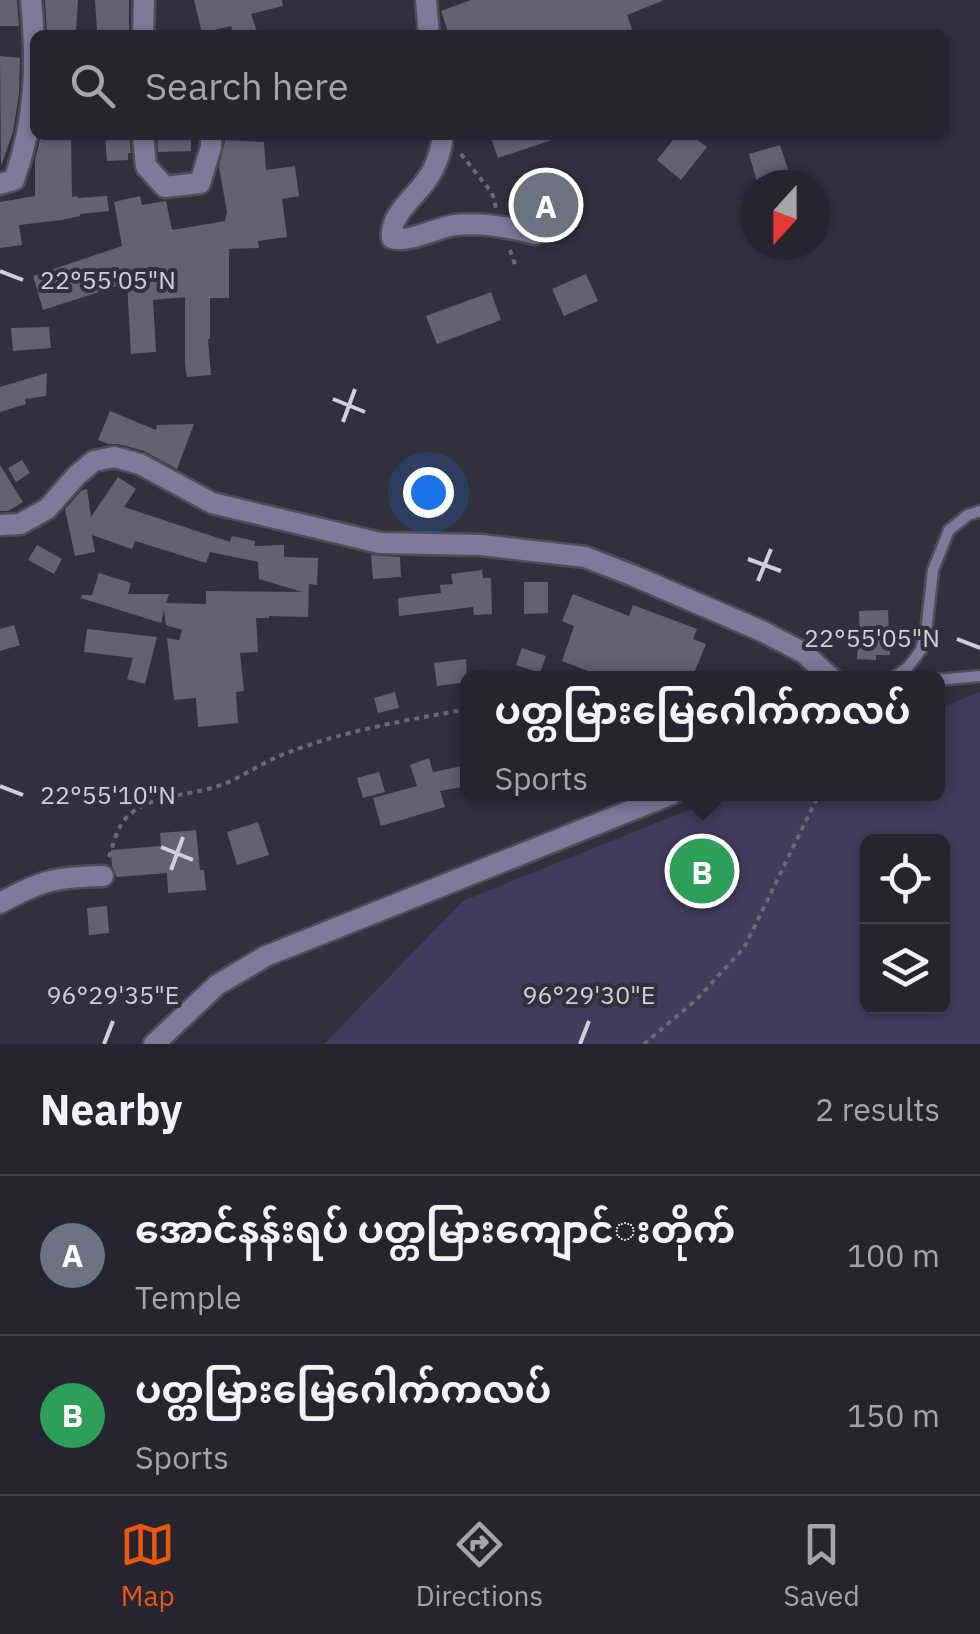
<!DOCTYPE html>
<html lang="en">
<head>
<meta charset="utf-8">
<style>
  body { margin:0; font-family:"IBM Plex Sans","Noto Sans Myanmar",sans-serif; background:#32303a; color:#f1f3f6 }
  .controls { position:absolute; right:30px; bottom:30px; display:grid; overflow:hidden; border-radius:15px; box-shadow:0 2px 8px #0004 }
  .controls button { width:90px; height:90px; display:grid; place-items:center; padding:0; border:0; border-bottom:2px solid #42414a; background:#26242e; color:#f1f3f6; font:50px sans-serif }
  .compass { position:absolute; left:740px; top:170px; width:90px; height:90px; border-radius:50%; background:#26242e; box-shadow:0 2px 8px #0004; rotate:201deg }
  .you { position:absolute; left:428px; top:492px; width:35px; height:35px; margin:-25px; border:8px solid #fff; border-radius:50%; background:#1a73e8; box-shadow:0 0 0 15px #1a73e833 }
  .badge { display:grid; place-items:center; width:65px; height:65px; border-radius:50%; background:#ea580c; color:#fff; font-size:32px; font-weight:700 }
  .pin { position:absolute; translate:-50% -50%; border:5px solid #fff; box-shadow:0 2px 10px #0006 }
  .popup { position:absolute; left:460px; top:671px; width:485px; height:130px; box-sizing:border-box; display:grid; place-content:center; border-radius:15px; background:#26242e; filter:drop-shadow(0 2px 8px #0005); font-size:32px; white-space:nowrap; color:#a4a4aa }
  .popup b { font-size:38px; color:#f1f3f6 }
  .popup::after { content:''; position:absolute; left:50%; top:100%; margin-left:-20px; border:20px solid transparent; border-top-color:#26242e }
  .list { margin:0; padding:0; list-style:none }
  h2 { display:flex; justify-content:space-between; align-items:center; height:130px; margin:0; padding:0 40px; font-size:42px }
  h2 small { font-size:32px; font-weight:400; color:#a4a4aa }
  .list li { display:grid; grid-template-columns:65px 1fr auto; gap:30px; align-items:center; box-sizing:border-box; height:160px; padding:0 40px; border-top:2px solid #42414a }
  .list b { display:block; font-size:38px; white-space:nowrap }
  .list p { margin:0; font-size:32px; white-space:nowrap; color:#a4a4aa }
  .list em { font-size:32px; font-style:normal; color:#a4a4aa }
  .icon { flex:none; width:55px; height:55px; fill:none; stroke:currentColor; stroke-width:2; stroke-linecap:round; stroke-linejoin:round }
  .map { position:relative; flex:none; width:980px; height:1044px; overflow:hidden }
  .search { position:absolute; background:#26242e; box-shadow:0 2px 8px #0004; left:30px; right:30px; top:30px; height:110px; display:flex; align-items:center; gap:25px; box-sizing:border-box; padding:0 35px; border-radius:15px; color:#a4a4aa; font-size:38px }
  .sheet { height:450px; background:#26242e }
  nav { display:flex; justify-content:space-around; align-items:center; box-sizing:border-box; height:140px; border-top:2px solid #42414a; background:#26242e; font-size:28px; color:#a4a4aa }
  nav a { display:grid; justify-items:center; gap:5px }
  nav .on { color:#ea580c }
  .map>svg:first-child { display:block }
  .green { fill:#423b5b; fill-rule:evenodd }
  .building { fill:#646271 }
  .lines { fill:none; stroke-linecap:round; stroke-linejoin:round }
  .lane-casing { stroke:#4f4d5a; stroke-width:15 }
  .street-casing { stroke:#4f4d5a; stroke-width:25 }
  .path { stroke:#6b6975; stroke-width:4; stroke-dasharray:5 5; stroke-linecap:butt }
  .lane { stroke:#7f799a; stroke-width:10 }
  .street { stroke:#7f799a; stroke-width:20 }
  .ticks { fill:none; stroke:#d1d0d9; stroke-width:4 }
  .ticks-label { font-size:25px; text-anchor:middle; fill:#d1d0d9; stroke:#33303e; stroke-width:8; stroke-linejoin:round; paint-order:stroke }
</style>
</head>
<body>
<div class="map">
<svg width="980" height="1044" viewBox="0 0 980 1044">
  <rect width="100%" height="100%" fill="#33303e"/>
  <path class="green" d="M980,692v352h-656l139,-143 265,-107h209v-85zM868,842h74v164h-74z"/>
  <g class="building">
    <path d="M0,0h17l2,26h-19z"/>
    <path d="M45,0h33l-2,32h-29z"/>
    <path d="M95,0h34v35h-23l-1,-4h-8z"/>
    <path d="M194,0h88l1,6 -32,8 7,21h-24l-3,-9 -29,7z"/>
    <path d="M471,0h190l1,1 -35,14 6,17 -9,3h-175l-8,-24z"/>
    <path d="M0,56l20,2 -1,36 -6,38 -12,34z"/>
    <path d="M41,135h30l1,62 5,-1 1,2 29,-2 2,15 -29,3v2l-18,4 -43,5 3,20 -22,3v-46l35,-6v-36z"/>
    <path d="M105,135h24l2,18h-3v7l-21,1z"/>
    <path d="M157,135h34v16l-33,1z"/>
    <path d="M490,135h68v3l-60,20z"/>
    <path d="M677,135h14l16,12 -26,33 -24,-20z"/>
    <path d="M225,140l39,2 2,28 29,-4 4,30 -17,3 5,38 -29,4 1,7 -30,1v49h-19v41h-2l3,36 -24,2 -2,-12v-68l-32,3 3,52 -25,2 -4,-71 -84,27 -10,-34 89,-30 -8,-44 26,-6 2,9 24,-4 6,29 53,-9 2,-9 -8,-45z"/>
    <path d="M780,145l13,40h-35l-9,-31z"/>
    <path d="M586,274l12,27 -34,15 -12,-27z"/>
    <path d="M491,292l10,28 -64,24 -11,-28z"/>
    <path d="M49,327l2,21 -38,3 -2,-23z"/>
    <path d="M47,373l-1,23 -21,3 1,5 -26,8v-25z"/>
    <path d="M110,411l46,19 1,-5 37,-1 -17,45 -33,-18 -26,-7h-10l-10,-4z"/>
    <path d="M22,460l8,13 -14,9 -8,-14z"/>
    <path d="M0,465l23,37 -15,9h-8z"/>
    <path d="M118,477l18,12 -12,18 106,35 2,-6 23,5 -1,5 30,-1v12l34,1 -1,27 -8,-1 -1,33 -39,-1v2h-13l2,34 -18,1 4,38 -8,1 2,31 -40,4 -2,-29 -22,2 -7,-62 12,2 3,-10 -16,-5 -2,-15 -3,13 -80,-25 1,-3h10l7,-22 32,10 -3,11h41l-3,9 40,1v-13l96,1 -43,-13 -1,-17 -48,-10 -4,11 -71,-22 -3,8 -40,-14 3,17 -20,4 -10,-47 17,-19 5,-1 4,28z"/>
    <path d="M37,545l25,14 -8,15 -26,-14z"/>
    <path d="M371,555l29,2 1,20 -28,2z"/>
    <path d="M482,570l1,8h8l1,36 -18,1 -1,-8 -74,9 -1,-18 43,-5 -1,-8 13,-1 -2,-10z"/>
    <path d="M524,582h24v31l-24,1z"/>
    <path d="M573,594l56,22 4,-11 64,24 -4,10 13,5 -14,34h-86l-44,-17 12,-35 -12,-5z"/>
    <path d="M888,610l2,45h-14v5l-19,-1 1,-17h2l-1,-31z"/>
    <path d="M14,625l6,20 -20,6v-22z"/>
    <path d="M87,629l70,8 -12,47 -18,-5 6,-21 -49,-6z"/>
    <path d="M522,648l24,8 -6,17 -24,-8z"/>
    <path d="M466,659l1,23 -30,4 -3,-23z"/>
    <path d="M395,692l4,16 -21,5 -4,-15z"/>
    <path d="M429,758l4,14 34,-7v21l-27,5 5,16 -64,19 -8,-28 44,-12 -7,-21z"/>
    <path d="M379,772l6,20 -22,6 -6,-20z"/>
    <path d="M258,822l11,33 -32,10 -10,-33z"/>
    <path d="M196,830l4,40h4l2,20 -38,3 -1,-20 -50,4 -5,-11 -1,-16 50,-4 -1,-13z"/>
    <path d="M107,906l2,27 -20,2 -2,-27z"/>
  </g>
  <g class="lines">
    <defs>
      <g id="lane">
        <path d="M893,678l15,-11 13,-17 5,-18 7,-62 16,-40 19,-15 12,-4"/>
        <path d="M937,680l43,-4"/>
      </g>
      <g id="street">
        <path d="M426,0l3,35"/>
        <path d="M143,35l1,-35"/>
        <path d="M143,135l3,31 19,21 35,-4 11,-36v-12"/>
        <path d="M443,135c-2,18 -7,33 -18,47 -12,17 -36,34 -33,56 19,5 42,-10 63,-13 27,-3 54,2 80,9"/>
        <path d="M0,184l14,-4c22,-61 23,-117 17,-180"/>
        <path d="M0,525l20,-1 27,-15 30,-34 17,-14 20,-4 26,7 72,39 168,40 101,2 104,12 49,19 130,56 40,21 27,25"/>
        <path d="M0,903c42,-23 56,-26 103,-27"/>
        <path d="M154,1044l63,-59 49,-29 406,-162"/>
      </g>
    </defs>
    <use href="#lane" class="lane-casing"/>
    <use href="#street" class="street-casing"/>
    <g class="path">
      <path d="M461,154l31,39 4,15"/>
      <path d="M510,250l6,18"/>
      <path d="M109,857c5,-14 8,-31 19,-41 24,-22 59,-20 87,-29 23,-7 41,-21 62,-30 57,-24 119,-35 180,-46l10,-5"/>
      <path d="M644,1044l53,-45 47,-51 75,-154"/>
    </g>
    <use href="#lane" class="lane"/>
    <use href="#street" class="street"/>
  </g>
  <path class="ticks" d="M0,271l23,9M333,399l32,13M343,422l12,-33M748,559l33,12M758,581l13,-32M957,639l23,9M0,786l23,9M161,847l32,13M171,870l12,-33M104,1044l9,-23M580,1044l9,-23"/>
  <g class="ticks-label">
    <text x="108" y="289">22°55'05"N</text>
    <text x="872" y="647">22°55'05"N</text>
    <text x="108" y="804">22°55'10"N</text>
    <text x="113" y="1004">96°29'35"E</text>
    <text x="589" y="1004">96°29'30"E</text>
  </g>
</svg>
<div class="controls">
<button><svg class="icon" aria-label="locate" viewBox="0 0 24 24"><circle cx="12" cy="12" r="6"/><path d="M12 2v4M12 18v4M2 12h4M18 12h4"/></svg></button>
<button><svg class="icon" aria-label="layers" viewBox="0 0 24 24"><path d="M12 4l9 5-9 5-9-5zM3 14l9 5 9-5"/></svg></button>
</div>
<svg class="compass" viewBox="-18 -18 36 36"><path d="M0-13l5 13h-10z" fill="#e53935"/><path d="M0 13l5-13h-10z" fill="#a4a4aa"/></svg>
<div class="you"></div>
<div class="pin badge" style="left:546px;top:205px;background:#6b7280">A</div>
<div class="pin badge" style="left:702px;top:871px;background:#2e9e5b">B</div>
<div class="popup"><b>ပတ္တမြားမြေဂေါက်ကလပ်</b>Sports</div>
<div class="search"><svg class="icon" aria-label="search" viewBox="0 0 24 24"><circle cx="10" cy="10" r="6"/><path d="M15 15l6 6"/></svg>Search here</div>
</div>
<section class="sheet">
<h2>Nearby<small>2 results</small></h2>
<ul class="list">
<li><span class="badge" style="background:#6b7280">A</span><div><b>အောင်နန်းရပ် ပတ္တမြား‌ကျောင်‌းတိုက်</b><p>Temple</p></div><em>100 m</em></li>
<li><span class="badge" style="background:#2e9e5b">B</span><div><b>ပတ္တမြားမြေဂေါက်ကလပ်</b><p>Sports</p></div><em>150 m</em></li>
</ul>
</section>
<nav>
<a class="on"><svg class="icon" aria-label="map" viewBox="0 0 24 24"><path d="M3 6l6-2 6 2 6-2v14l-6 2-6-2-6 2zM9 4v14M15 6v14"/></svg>Map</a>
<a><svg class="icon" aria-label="directions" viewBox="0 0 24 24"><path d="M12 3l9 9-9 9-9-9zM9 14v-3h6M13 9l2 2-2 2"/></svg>Directions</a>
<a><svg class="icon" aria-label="saved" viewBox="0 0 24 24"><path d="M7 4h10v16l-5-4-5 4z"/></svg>Saved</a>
</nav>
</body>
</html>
